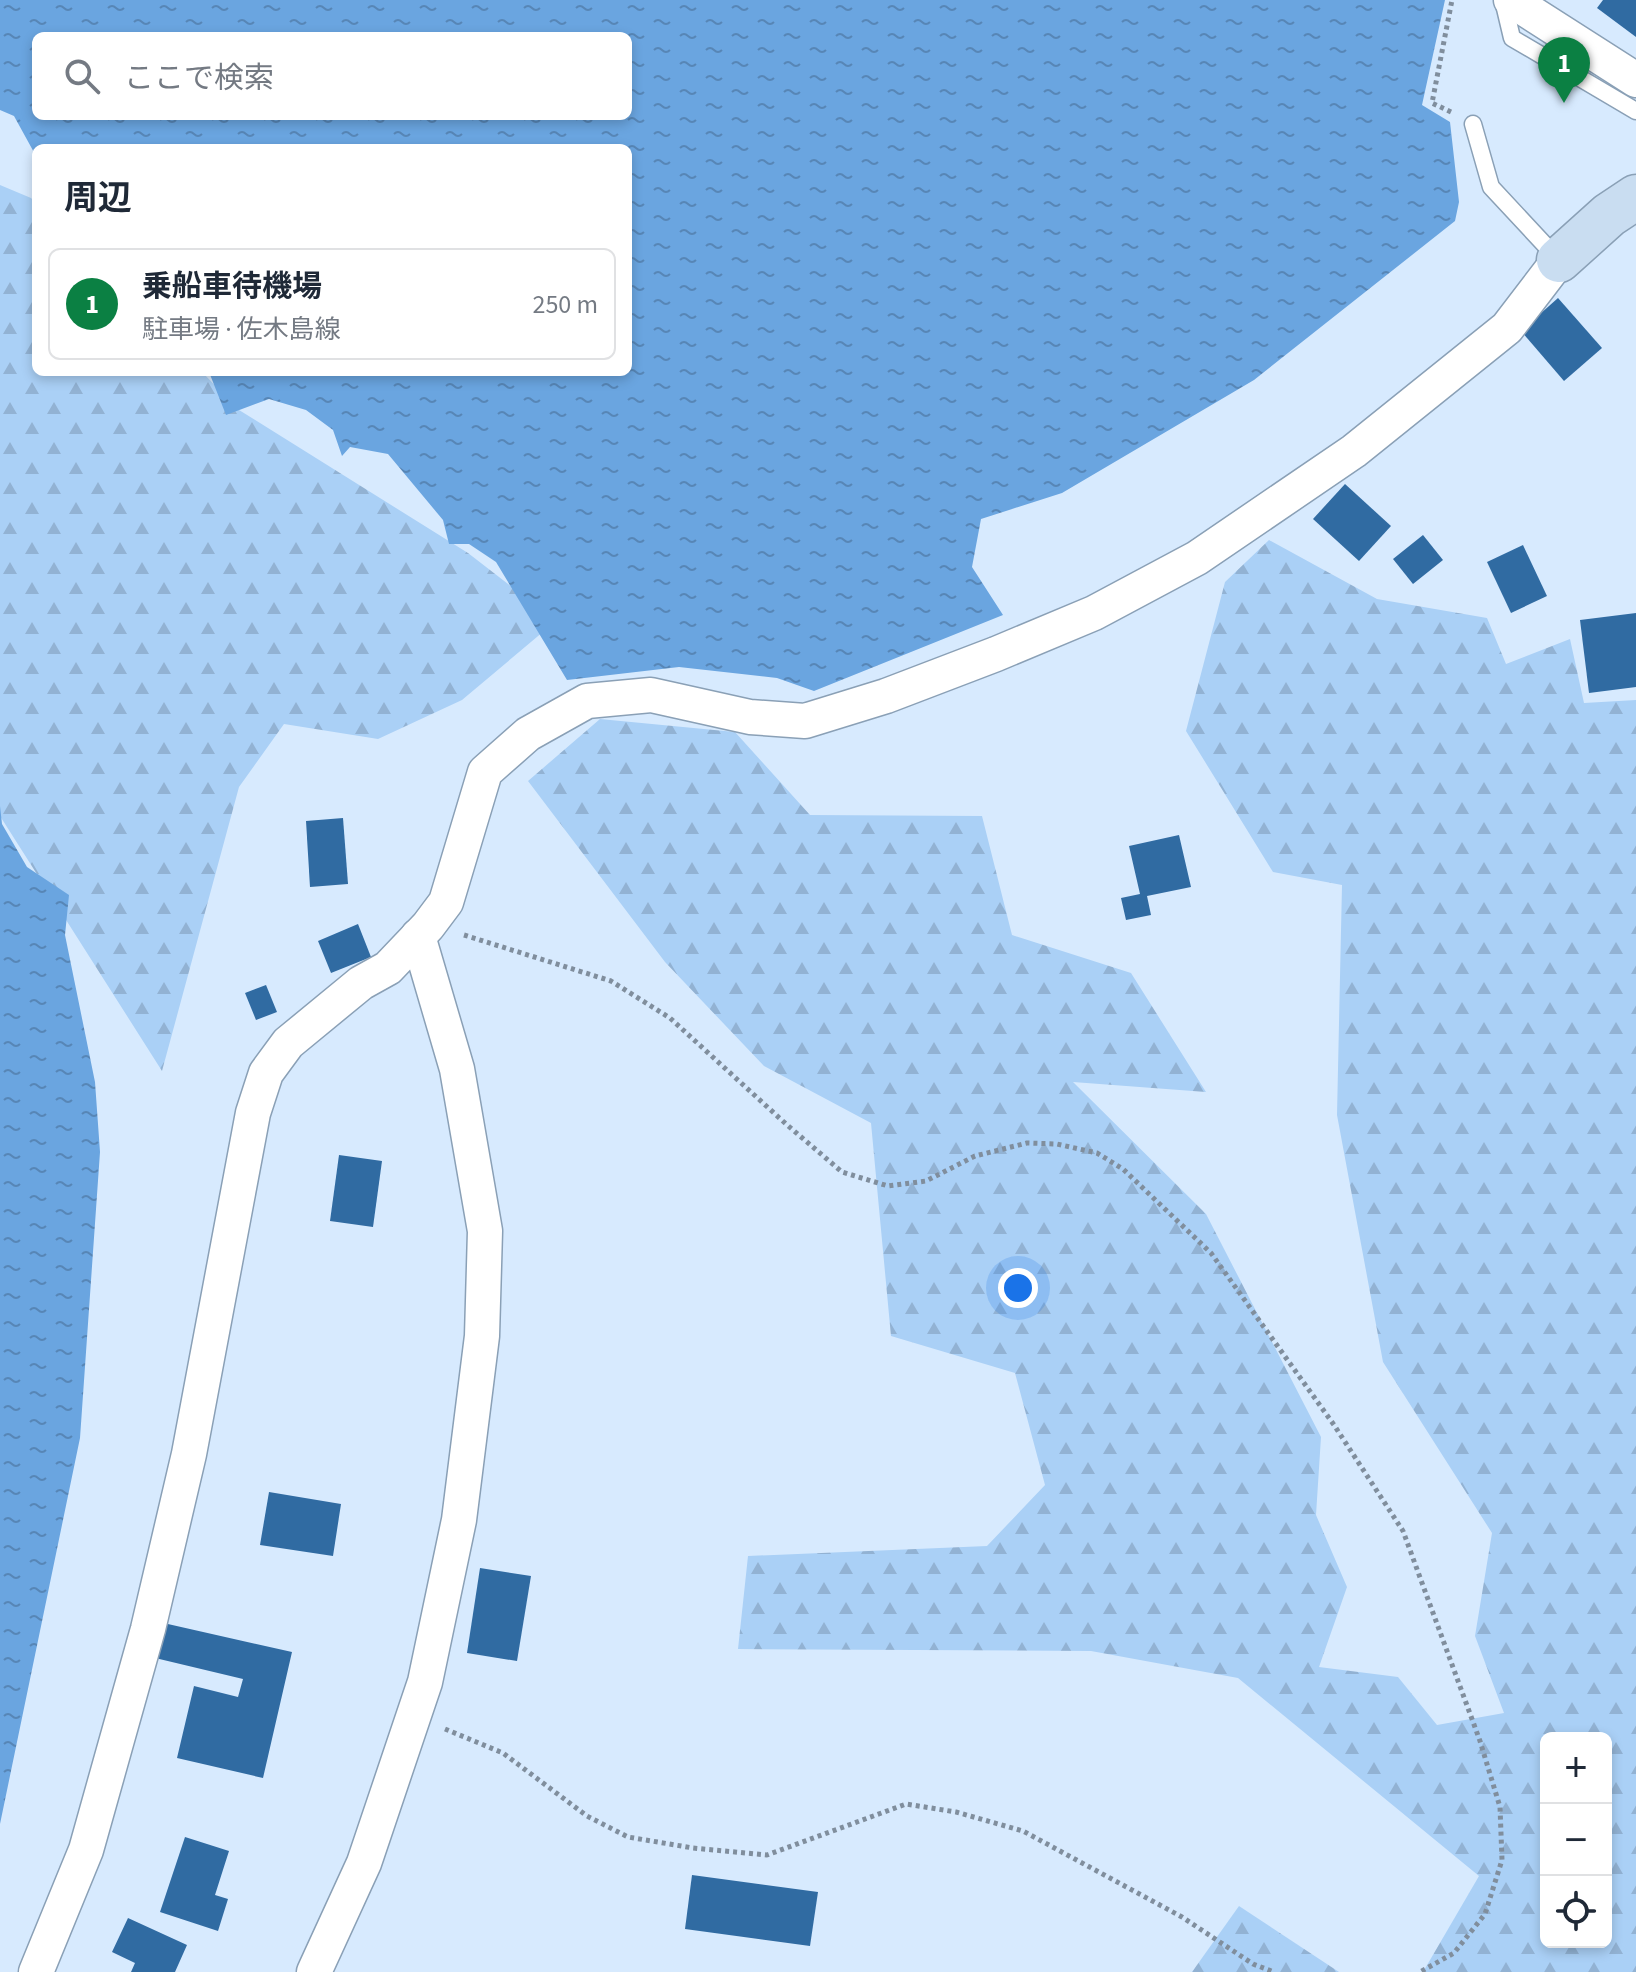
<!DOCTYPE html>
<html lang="ja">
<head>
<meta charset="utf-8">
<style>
  body { margin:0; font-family:"Source Sans 3","Noto Sans JP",sans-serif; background:#f6f6f7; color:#1f2937 }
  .controls { position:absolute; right:24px; bottom:24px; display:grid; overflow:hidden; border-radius:12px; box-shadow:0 4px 12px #0003 }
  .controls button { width:72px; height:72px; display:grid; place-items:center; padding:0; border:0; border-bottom:2px solid #e0e1e3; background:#fff; color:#1f2937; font:40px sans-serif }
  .you { position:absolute; left:1018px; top:1288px; width:28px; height:28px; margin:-20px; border:6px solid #fff; border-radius:50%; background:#1a73e8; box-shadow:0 0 0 12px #1a73e833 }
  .badge { display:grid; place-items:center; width:52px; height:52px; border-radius:50%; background:#0b8043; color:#fff; font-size:26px; font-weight:700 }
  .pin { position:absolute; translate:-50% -66px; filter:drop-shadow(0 2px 4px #0008) }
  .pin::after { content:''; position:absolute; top:42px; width:28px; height:24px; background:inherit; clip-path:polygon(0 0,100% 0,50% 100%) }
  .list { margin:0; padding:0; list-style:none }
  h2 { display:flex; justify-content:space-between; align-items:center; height:104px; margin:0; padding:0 32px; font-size:34px }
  h2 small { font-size:26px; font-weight:400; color:#747a83 }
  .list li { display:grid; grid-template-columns:52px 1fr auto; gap:24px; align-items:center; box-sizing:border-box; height:112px; margin:0 16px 16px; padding:0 16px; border:2px solid #e0e1e3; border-radius:12px }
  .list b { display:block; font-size:30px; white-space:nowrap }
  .list p { margin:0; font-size:26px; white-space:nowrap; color:#747a83 }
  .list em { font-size:26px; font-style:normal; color:#747a83 }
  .icon { flex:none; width:44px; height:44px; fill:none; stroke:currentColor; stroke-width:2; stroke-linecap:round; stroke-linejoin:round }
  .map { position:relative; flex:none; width:1636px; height:1972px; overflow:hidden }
  .search { position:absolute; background:#fff; box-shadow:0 4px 12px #0003; left:32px; top:32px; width:600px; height:88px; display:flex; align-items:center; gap:20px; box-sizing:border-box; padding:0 28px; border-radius:12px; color:#747a83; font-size:30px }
  .panel { position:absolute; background:#fff; box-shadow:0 4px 12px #0003; left:32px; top:144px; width:600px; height:232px; border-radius:12px }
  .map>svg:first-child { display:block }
  .forest { fill:url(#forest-firs); fill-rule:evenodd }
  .water { fill:url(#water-ripples); fill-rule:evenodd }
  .building { fill:#306ba2 }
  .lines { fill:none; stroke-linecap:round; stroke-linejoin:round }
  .service-casing { stroke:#8aa0b6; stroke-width:19 }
  .minor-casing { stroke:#8aa0b6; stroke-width:37 }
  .secondary-casing { stroke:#8aa0b6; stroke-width:47 }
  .path { stroke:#808e9d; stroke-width:5; stroke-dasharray:4 4; stroke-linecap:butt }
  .service { stroke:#fff; stroke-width:16 }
  .minor { stroke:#fff; stroke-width:34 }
  .secondary { stroke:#c9ddf1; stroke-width:44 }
</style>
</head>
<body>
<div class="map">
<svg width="1636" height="1972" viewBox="0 0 1636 1972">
  <defs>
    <pattern id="forest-firs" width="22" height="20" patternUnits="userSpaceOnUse" patternTransform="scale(2)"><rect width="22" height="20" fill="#aad0f6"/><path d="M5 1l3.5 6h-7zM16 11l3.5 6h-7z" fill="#92b2d3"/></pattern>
    <pattern id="water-ripples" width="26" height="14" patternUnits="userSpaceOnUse" patternTransform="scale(2)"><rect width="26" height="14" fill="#6aa5e0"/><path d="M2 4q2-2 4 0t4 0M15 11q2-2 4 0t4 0" fill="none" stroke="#5786b6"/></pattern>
  </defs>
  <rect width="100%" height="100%" fill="#d7eafe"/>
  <g class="forest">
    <path d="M0,185l31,13 5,5v169h166l37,38 229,143 88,68 -94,79 -84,39 -94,-15 -45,63 -77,284 -162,-255z"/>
    <path d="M1269,540l108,59 110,19 19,46 64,-25 14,64 52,-3v1272h-213l56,-96 -241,-198 -147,-27 -353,-2 10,-93 239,-10 58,-61 -30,-112 -124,-37 -20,-213 -107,-57 -99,-104 -137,-181 72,-62 135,13 75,83 172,1 30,119 119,38 75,119 -133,-10 133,132 115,223 -5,78 31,72 -28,80 79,10 39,48 67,-12 -29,-77 17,-103 -109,-171 -46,-247 5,-230 -69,-13 -87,-141 39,-149zM1606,1738v204h-60v-204z"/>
    <path d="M1239,1906l100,66h-147z"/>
  </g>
  <g class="water">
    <path d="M0,0h1445l-23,105 28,17 9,80 -4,19 -201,159 -192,113 -81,26 -9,48 31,48 -189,76 -37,-13 -98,-11 -112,13 -71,-118 -27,-18h-20l-6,-24 -55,-66 -38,-7 -8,9 -9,-26 -27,-20 -37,-11 -43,16 -17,-43h419v-224h-592v8l-22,-40 -14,-6zM36,36h592v80h-592z"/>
    <path d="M0,806l2,18 25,43 42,28 -4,40 30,147 5,70 -20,286 -80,386z"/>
  </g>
  <g class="building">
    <path d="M1603,0h33v37l-39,-29z"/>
    <path d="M1558,298l44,50 -38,33 -43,-50z"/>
    <path d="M1345,484l46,42 -32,35 -46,-42z"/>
    <path d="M1423,535l20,25 -30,24 -20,-25z"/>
    <path d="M1523,545l24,51 -36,17 -24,-51z"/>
    <path d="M1636,613v74l-47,6 -9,-73z"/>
    <path d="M343,818l5,66 -38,3 -4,-66z"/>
    <path d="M1179,835l12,52 -44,9 4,19 -25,5 -5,-22 19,-4 -11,-48z"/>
    <path d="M358,924l13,33 -40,16 -13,-32z"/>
    <path d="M266,985l11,27 -21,8 -11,-27z"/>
    <path d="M339,1155l43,6 -9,66 -43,-6z"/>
    <path d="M269,1492l72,12 -8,52 -73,-11z"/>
    <path d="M480,1568l51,8 -14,85 -50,-8z"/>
    <path d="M159,1622l133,30 -29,126 -86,-20 17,-72 44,11 5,-18 -92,-22z"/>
    <path d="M185,1837l44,14 -14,44 13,4 -10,32 -58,-19z"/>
    <path d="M692,1875l126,17 -8,54 -125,-17z"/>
    <path d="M128,1918l59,27 -12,27h-44l4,-9 -23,-11z"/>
  </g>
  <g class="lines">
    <defs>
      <g id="service">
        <path d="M1503,0l9,38 124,73"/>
        <path d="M1473,124l18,63 67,72"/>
      </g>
      <g id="minor">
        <path d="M1511,0l125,80"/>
        <path d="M36,1972l50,-122 62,-221 41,-175 64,-341 13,-40 22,-30 73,-60 27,-15 40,-42 18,-24 39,-130 43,-38 59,-33 64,-6 99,22 55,4 81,-25 110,-42 98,-41 103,-55 157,-107 153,-123 52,-68"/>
        <path d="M314,1972l50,-109 61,-181 34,-162 23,-184 3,-105 -28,-162 -39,-133"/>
      </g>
      <path id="secondary" d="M1559,260l50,-45 27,-18"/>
    </defs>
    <use href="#service" class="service-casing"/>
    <use href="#minor" class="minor-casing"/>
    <use href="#secondary" class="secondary-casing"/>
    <g class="path">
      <path d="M1451,112l-19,-9 20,-103"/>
      <path d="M464,935l147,46 59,37 116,106 56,48 46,14 38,-5 49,-25 52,-13 30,1 40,9 26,16 88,84 123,172 69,106 77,210 20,66 2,53 -17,54 -31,39 -34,19"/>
      <path d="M445,1729l58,24 84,63 41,21 65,11 74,7 139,-51 50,8 67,19 159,86 71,47 21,8"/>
    </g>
    <use href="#service" class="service"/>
    <use href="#minor" class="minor"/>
    <use href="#secondary" class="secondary"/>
  </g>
</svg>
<div class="controls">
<button>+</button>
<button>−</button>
<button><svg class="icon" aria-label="locate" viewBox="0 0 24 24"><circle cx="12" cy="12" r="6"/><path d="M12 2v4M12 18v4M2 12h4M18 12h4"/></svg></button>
</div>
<div class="you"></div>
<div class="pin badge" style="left:1564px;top:103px">1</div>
<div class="search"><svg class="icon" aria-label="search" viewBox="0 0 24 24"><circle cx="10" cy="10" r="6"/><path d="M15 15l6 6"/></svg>ここで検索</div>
<section class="panel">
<h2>周辺<small></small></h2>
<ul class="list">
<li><span class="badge">1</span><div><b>乗船車待機場</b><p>駐車場 · 佐木島線</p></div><em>250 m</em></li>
</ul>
</section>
</div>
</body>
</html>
